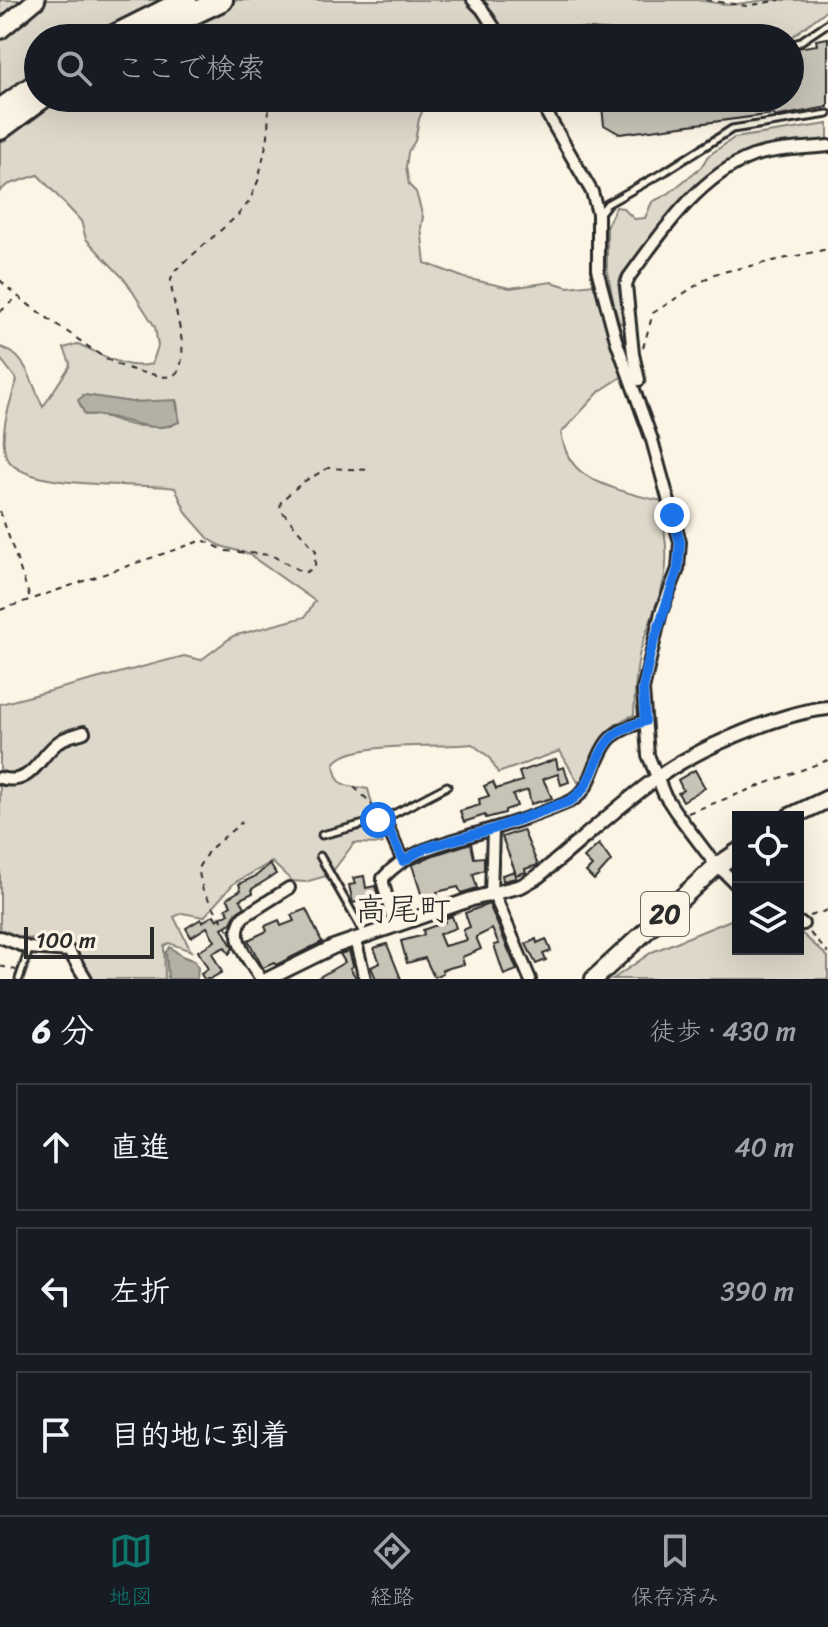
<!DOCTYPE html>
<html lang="ja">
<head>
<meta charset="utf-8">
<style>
  body { margin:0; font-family:Sriracha,"Klee One",sans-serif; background:#20242c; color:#f1f3f6 }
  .controls { position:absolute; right:24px; bottom:24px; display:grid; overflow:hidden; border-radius:0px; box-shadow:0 8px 32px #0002 }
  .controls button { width:72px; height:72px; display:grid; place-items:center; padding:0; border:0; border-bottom:2px solid #363941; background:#171b24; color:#f1f3f6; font:40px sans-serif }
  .scale { position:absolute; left:24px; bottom:20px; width:130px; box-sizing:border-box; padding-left:8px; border:4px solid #2b2b2b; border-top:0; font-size:22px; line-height:28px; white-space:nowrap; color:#2b2b2b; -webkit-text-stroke:6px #fcf5e5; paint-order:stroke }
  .stop { position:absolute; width:24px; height:24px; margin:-18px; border:6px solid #1a73e8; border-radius:50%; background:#fff }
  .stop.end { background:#1a73e8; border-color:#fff; box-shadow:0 2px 8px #0008 }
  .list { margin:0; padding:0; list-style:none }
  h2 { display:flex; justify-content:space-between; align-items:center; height:104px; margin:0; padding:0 32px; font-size:34px }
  h2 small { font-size:26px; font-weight:400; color:#9ea1a6 }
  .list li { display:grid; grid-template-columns:52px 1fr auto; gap:24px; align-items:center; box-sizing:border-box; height:128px; margin:0 16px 16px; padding:0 16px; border:2px solid #363941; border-radius:0px }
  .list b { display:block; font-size:30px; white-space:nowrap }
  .list em { font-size:26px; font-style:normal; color:#9ea1a6 }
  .icon { flex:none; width:44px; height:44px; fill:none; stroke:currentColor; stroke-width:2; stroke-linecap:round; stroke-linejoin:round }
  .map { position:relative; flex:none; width:828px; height:979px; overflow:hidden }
  .search { position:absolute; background:#171b24; box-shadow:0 8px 32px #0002; left:24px; right:24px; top:24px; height:88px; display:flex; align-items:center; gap:20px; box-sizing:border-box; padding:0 28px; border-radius:44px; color:#9ea1a6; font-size:30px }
  .sheet { height:536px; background:#171b24 }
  nav { display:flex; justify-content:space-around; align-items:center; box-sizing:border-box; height:112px; border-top:2px solid #363941; background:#171b24; font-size:22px; color:#9ea1a6 }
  nav a { display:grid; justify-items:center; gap:4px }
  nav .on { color:#0f766e }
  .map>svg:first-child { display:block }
  .green { fill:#ded8ca; stroke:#84827a; stroke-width:2; fill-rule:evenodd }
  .water { fill:#b4b0a5; stroke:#7d7b74; stroke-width:2 }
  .building { fill:#c8c3b7; stroke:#2b2b2b; stroke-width:2 }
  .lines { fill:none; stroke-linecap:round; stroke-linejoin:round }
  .service-casing { stroke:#2b2b2b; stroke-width:11 }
  .minor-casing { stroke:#2b2b2b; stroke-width:16 }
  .tertiary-casing { stroke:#2b2b2b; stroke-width:18 }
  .primary-casing { stroke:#2b2b2b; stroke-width:22 }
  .motorway-casing { stroke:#2b2b2b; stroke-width:26 }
  .path { stroke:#2b2b2b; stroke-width:2; stroke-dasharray:6 6; stroke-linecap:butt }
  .service { stroke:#fcf5e5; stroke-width:5 }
  .minor { stroke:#fcf5e5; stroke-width:10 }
  .tertiary { stroke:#fcf5e5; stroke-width:12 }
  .primary { stroke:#fcf5e5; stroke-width:16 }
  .motorway { stroke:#fcf5e5; stroke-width:20 }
  .route { stroke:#1a73e8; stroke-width:10 }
  .labels { text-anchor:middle; stroke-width:8; stroke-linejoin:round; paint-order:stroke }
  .shield { fill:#fcf5e5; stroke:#6a6863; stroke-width:2 }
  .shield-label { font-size:26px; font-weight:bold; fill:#2b2b2b }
  .quarter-label { font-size:32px; fill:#2b2b2b; stroke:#fcf5e5 }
</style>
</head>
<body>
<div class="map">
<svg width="828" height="979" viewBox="0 0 828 979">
  <rect width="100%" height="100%" fill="#fcf5e5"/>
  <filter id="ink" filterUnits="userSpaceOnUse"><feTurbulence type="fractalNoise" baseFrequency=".0125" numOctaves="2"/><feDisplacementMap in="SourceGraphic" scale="16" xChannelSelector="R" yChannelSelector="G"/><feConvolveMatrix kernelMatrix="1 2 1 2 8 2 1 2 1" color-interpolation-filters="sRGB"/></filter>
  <g filter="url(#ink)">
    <g class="green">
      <path d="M0,0h697l33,5 35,-5h63v9l-35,27 -13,2h-75l-154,-12 -20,12h-25l-10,-15 -16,15h-442v60h390l-9,21 -4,22 -7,11 -2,15 3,18 7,7 7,25 -2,10 4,36 40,15 45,10 42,-6 16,5 26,-3 29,92 -23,15 -39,42c3,14 6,25 16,35 16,17 63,29 86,33 6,16 0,21 2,36 7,47 -13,72 -25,115 -5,20 -5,43 -6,63 -35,14 -32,27 -44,61l-5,4 -7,2 -18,-31 -62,22 -9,-16 -17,-13c-27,4 -124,-4 -138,20 3,25 12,21 34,25l15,55 -29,-1 -24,32 -25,7 -13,-1 -20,-19 -38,21 -30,34 -22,-4 -8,4 17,34 -22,-8 -5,3 1,33h-74l-10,-22 -13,-15 -46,-4 -19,-8 -3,11v-237l184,-48 17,4 32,-24 72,-19 10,-16 -67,-47 -27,-8 -12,-7 -22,-25 -12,-26c-34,-6 -161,5 -170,-35 -5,-24 5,-50 12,-73l-17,-22v-11c27,7 32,38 43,60l26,-40 1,-4 -6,-15 14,-4c24,10 47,27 74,20l6,-18 -3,-19 -29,-46 -40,-42 -5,-18 -43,-46 -31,10 -7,6zM83,395l48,7h46l2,16 -8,8c-13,-1 -27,1 -40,-1 -17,-4 -28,-12 -45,-10z"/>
      <path d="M828,124v19l-54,5 -59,25 -38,31 -27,38 -28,32 -4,10 8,42 -9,-5 -10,-52v-44l9,-18 7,1 11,11 11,-1 7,-16 16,-8 33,-27 7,-11 26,-18z"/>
      <path d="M738,917v32h60v-19l30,27v22h-215l39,-27z"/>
    </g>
    <g class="water">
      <path d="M85,395l46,7 45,-2 3,22c-31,16 -63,-11 -94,-7l-7,-15z"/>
      <path d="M170,947l12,9 13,5 3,7 -1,11h-29l-2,-27z"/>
    </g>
    <g class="building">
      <path d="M828,38v69l-54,10v-3l-154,20 -16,-9 -3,-27h26l2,11 77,-11h84v-49l27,-4 -1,-5z"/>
      <path d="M556,759l2,10 6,-2 5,15 -8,3 -3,-11 -15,5 9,19 -21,6 -3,-14 -15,5 4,11 -12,4v3l-19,5 -1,-3 -21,7 -4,-11 20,-6 -1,-6 10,-3 -5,-10 9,-4 3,7 26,-8 -3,-9z"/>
      <path d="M695,770l10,18 -22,13 -5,-8 5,-3 -5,-10z"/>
      <path d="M523,830l15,35 -13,4 1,3 -10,3 -1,-3 1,6 -13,3 -1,-6 13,-4 -13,-34z"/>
      <path d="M471,843l3,15 10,-1v13l-11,4 4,14 -16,5 -3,-6 -21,5 2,9 -14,5 -13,-41 19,-9z"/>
      <path d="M599,844l12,17 -17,19 -8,-8 6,-6 -8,-8z"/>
      <path d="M270,864l6,10 -24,15 1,4 -13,6 5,8 -9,6 -5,10 -9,5 11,20 -4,6 -4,-7 -13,6 10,19 -12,7h-6l-3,-5 7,-5 -10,-18 17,-10 -8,-14 -16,10 -5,-9 15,-9 1,3 12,-7 3,5 12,-7 -3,-5 5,-3 -4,-7 14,-8 -2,-6 17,-8z"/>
      <path d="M364,876l2,12 9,-2 3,10 -25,7 -4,-18 6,-1 -2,-6z"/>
      <path d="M489,904l28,66 -13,5 -10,-30 5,-1 -7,-15 -16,8 5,12 -19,8 2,7 -22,6 1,3 -9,4 -9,-19 -18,5 -6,-22 23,-6 -1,-5 22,-8 -1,-3 8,-3 4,12 -17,6 5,12 23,-6 -4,-10 7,-3 -5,-14z"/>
      <path d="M306,909l16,33 -46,23 -2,-2 -11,5 -15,-28 19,-9 -2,-5 14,-6 2,6 13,-5 -3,-6z"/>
      <path d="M536,939l1,4 9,-4 5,12 -8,3 3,6 -10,4 -10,-20z"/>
      <path d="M387,944l14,35h-25l-5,-12 9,-4 -6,-15z"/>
      <path d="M349,951l4,15 -3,2 7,11h-41l29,-17 -5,-8z"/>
    </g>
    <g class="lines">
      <defs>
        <g id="service">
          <path d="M543,38l14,-6 96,6"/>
          <path d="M790,44l8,-1 30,-20"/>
          <path d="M600,213l7,-9 59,-33 66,-42 96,-15"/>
          <path d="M322,835l62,-16 63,-33"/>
          <path d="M320,856l45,79"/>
          <path d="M19,979l10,-29"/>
        </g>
        <g id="minor">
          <path d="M473,0l9,9 19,29"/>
          <path d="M538,98l54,94 6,21v60l18,67 36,100 28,102 -2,27 -17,43 -18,78 5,65 16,39 11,17 37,49 26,26"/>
          <path d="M639,380l-6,-26 -7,-69 3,-8c32,-44 70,-101 124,-121 24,-8 51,-7 75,-10"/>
          <path d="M0,778c33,9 38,-22 60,-37 7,-5 16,-6 24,-9"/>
          <path d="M384,819l19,42"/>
          <path d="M494,894l36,85"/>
          <path d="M491,895l2,-66"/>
          <path d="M798,923l5,1"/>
          <path d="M394,925l-11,-42v-5c26,-29 62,-35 99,-46 28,-8 59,-18 87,-30 25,-12 23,-41 39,-61 8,-10 25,-16 37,-20"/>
          <path d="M0,937l29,11 40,3 17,28"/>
          <path d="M355,939l10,40"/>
          <path d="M261,979c-12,-19 -33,-40 -18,-62l46,-29"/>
        </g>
        <path id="tertiary" d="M268,979l65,-32 139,-48 49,-13 16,-9c41,-33 78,-69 120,-99 37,-28 125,-66 171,-70"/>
        <g id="primary">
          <path d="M0,30l36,-30"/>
          <path d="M790,817l38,-18"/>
          <path d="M594,979l118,-109 26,-18"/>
        </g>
        <g id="motorway">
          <path d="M110,38l76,-38"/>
          <path d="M142,38l80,-38"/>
          <path d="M0,110l38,-27"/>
          <path d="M0,129l42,-31"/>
        </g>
      </defs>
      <use href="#service" class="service-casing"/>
      <use href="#minor" class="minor-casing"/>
      <use href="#tertiary" class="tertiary-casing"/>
      <use href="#primary" class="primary-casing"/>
      <use href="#motorway" class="motorway-casing"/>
      <g class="path">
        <path d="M706,0l41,6 33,-6"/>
        <path d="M0,280c19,20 41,33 63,49 38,25 45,38 93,46 8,2 16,4 22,-4 13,-21 -7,-67 -7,-91l2,-8 64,-56 12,-14 9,-21 10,-45 1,-38"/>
        <path d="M0,312l16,-14"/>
        <path d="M643,348l10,-35 61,-39 114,-25"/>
        <path d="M0,511l30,87"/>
        <path d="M0,610l203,-70 23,11 45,4 33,18 6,-3 5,-5 1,-14 -36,-42 1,-8 22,-19 25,-14 43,2"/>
        <path d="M354,787l16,15 7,13"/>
        <path d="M688,813l140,-53"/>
        <path d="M810,916l18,-6"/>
        <path d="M229,931l-26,-40 -5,-23 11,-18 33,-28"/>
        <path d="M810,933l18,20"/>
        <path d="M0,966l16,4"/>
      </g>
      <use href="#service" class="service"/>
      <use href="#minor" class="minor"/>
      <use href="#tertiary" class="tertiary"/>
      <use href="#primary" class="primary"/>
      <use href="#motorway" class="motorway"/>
    </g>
  </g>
  <g class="lines" filter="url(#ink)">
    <path class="route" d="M378,820l6,-1 19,42 22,-13 68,-19 77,-28c23,-15 22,-38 37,-58 8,-12 25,-18 38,-22l-2,-31 7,-37 28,-84 2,-27 -8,-27"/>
  </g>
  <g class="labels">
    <rect class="shield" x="641" y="892" width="48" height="44" rx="6"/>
    <g class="shield-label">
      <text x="665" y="923">20</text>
    </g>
    <g class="quarter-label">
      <text x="403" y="920">高尾町</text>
    </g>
  </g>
</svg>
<div class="controls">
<button><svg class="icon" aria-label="locate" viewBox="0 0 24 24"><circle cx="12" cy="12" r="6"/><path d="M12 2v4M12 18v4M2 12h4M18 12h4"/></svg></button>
<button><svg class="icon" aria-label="layers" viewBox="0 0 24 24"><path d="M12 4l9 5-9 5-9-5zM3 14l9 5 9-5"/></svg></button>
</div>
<div class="scale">100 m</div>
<div class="stop" style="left:378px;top:820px"></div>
<div class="stop end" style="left:672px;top:515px"></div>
<div class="search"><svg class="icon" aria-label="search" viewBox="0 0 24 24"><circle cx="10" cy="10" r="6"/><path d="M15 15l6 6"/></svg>ここで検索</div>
</div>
<section class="sheet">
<h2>6 分<small>徒歩 · 430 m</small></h2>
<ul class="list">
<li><svg class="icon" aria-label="ahead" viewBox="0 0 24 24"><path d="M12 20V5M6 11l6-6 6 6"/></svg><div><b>直進</b></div><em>40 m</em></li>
<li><svg class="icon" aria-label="left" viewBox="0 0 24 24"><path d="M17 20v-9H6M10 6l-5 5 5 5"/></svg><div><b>左折</b></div><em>390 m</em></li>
<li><svg class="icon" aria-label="arrive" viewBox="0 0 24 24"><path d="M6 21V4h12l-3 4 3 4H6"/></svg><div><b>目的地に到着</b></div></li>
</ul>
</section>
<nav>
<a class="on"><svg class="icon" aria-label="map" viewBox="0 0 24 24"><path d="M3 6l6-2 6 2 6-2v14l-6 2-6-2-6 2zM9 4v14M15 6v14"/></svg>地図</a>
<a><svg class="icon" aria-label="directions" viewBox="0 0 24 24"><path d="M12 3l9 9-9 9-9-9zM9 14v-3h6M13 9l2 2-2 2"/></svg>経路</a>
<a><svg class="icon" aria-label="saved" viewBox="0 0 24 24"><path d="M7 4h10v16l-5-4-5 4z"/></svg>保存済み</a>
</nav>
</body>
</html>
